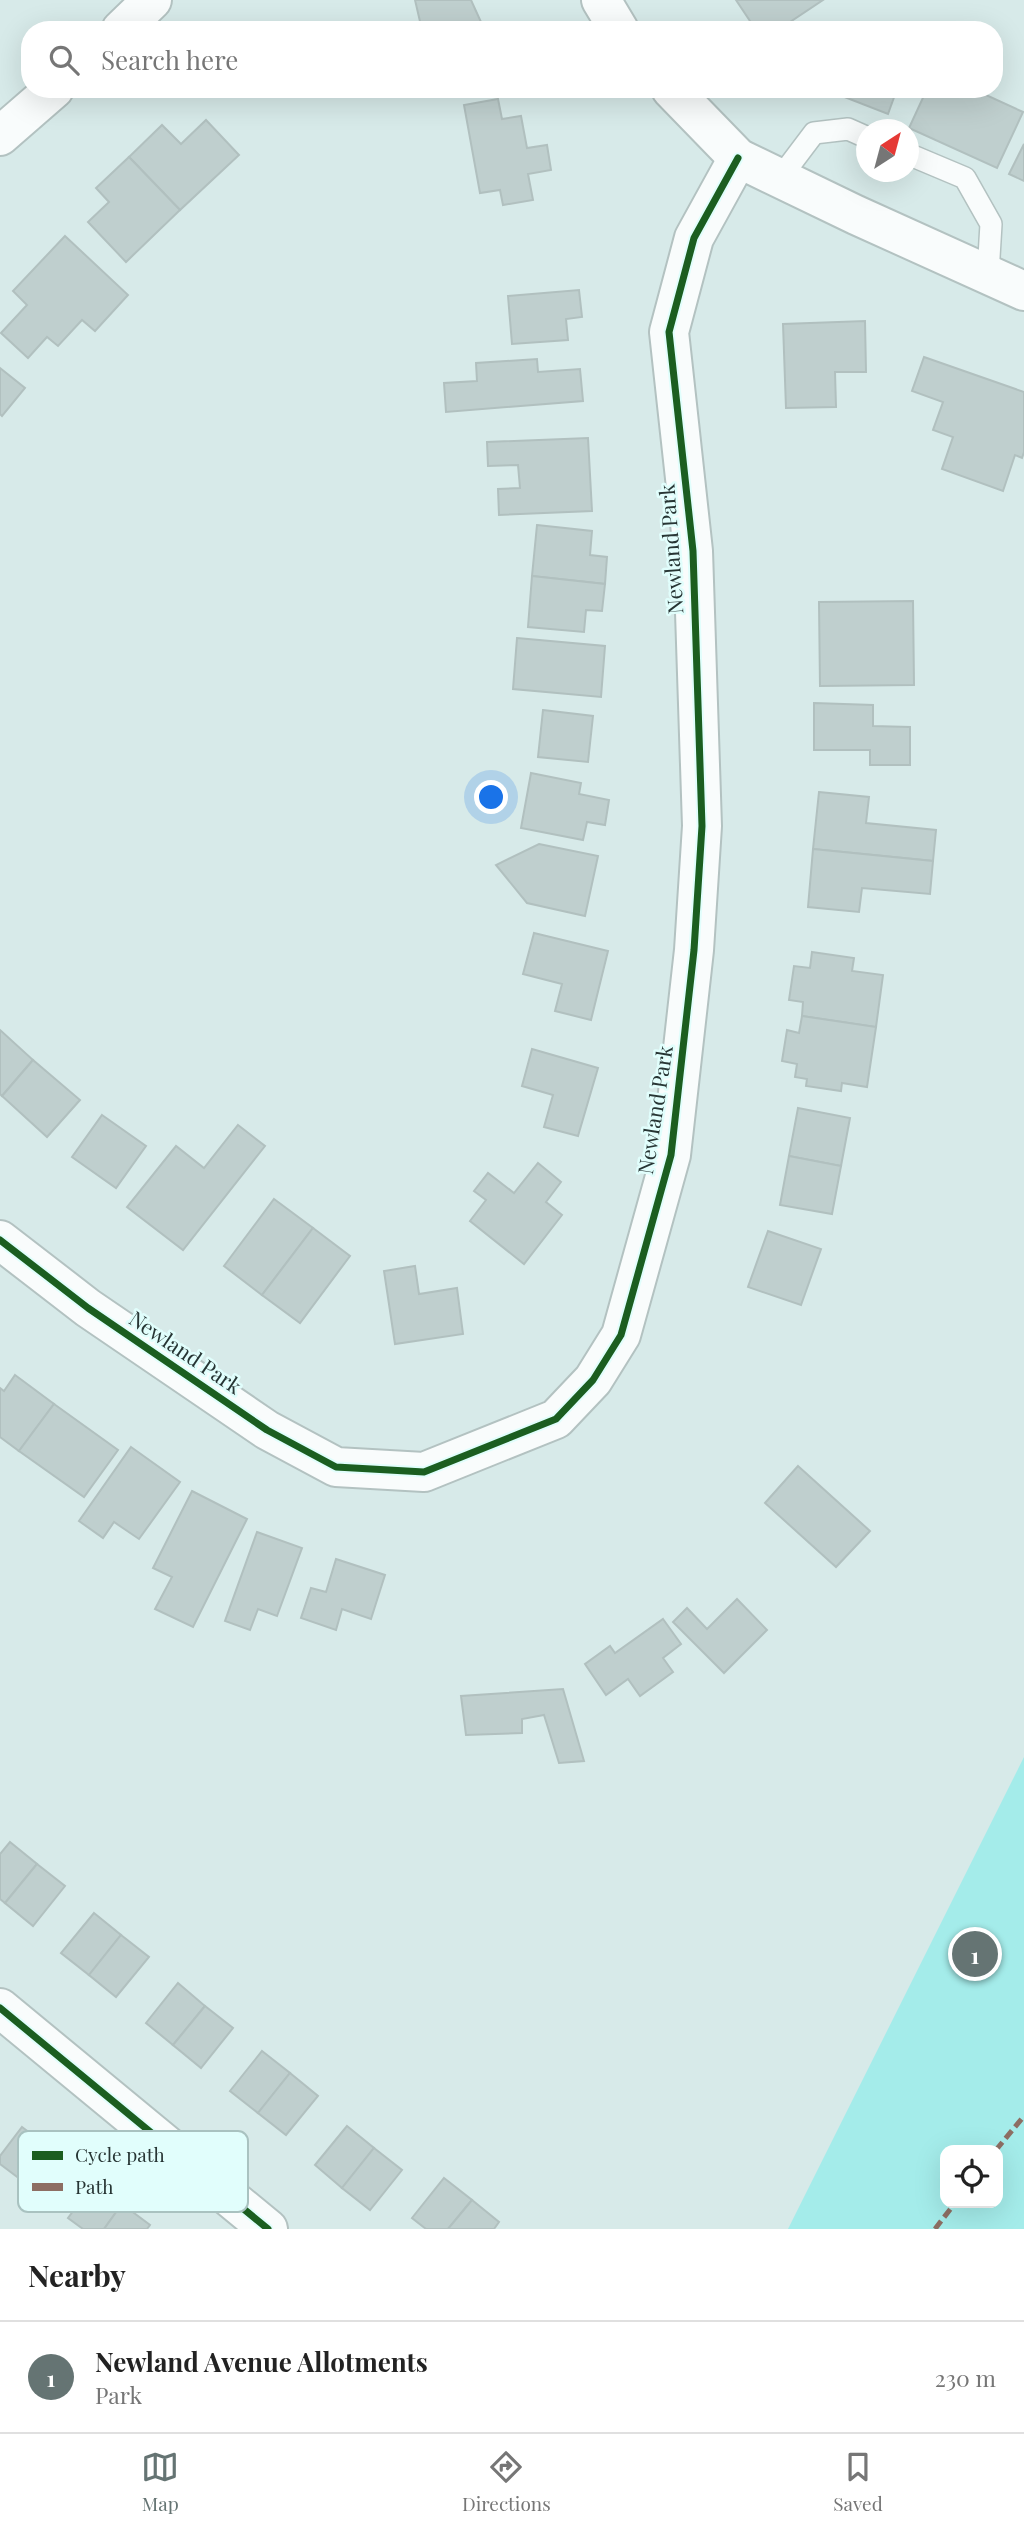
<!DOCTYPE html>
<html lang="en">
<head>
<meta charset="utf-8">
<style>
  body { margin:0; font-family:"Playfair Display",serif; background:#f2f2f2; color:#222 }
  .controls { position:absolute; right:21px; bottom:21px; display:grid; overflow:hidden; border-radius:14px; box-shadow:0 7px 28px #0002 }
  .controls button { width:63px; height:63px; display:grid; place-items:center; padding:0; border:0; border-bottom:2px solid #e0e0e0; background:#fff; color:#222; font:35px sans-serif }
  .compass { position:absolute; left:856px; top:119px; width:63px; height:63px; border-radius:50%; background:#fff; box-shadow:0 7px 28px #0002; rotate:36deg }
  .you { position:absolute; left:492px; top:798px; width:24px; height:24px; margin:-18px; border:5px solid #fff; border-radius:50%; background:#1a73e8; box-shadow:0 0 0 10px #1a73e833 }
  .badge { display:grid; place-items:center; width:46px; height:46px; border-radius:50%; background:#657473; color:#fff; font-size:23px; font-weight:700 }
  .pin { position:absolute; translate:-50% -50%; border:4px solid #fff; box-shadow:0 2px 7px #0006 }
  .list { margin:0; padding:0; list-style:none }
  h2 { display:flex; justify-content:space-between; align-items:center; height:91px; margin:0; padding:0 28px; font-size:30px }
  h2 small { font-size:23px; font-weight:400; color:#767676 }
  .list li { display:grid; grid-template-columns:46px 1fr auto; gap:21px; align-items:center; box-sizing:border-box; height:112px; padding:0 28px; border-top:2px solid #e0e0e0 }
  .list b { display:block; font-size:26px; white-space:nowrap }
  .list p { margin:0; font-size:23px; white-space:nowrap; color:#767676 }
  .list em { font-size:23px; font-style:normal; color:#767676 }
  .icon { flex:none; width:38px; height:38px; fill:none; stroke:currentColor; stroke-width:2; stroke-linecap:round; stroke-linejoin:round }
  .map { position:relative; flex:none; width:1024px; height:2229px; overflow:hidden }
  .search { position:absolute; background:#fff; box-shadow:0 7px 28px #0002; left:21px; right:21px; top:21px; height:77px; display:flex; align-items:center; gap:18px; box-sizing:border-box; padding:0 24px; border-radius:28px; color:#767676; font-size:26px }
  .sheet { height:203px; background:#fff }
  nav { display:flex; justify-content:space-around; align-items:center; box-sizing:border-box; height:98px; border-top:2px solid #e0e0e0; background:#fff; font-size:19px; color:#767676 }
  nav a { display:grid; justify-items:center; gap:4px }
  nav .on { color:#657473 }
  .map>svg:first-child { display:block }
  .green { fill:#a4ecea; fill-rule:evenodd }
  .building { fill:#bfcfce; stroke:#b1c0bf; stroke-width:2 }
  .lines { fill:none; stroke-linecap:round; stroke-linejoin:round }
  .service-casing { stroke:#b3c2c1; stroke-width:24 }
  .minor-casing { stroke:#b3c2c1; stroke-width:42 }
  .service { stroke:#f9fcfc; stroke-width:21 }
  .minor { stroke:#f9fcfc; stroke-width:38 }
  .quiet { stroke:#8d6e63; stroke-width:5; stroke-dasharray:10 5; stroke-linecap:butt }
  .cycleway-casing { stroke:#e1fefc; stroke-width:11 }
  .cycleway { stroke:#1b5e20; stroke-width:7 }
  .labels { text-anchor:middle; stroke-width:5; stroke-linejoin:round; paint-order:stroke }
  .street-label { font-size:21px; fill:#273534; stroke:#e1fefc }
  .key { fill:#e1fefc; stroke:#a9c2c0; stroke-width:2 }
  .key-label { font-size:19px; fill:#273534 }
</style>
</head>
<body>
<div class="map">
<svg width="1024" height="2229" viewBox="0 0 1024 2229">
  <rect width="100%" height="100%" fill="#d7eae9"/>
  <path class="green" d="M1024,1757v472h-236zM945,2150h53v53h-53z"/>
  <g class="building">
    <path d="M415,0h56l10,22 -11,5 1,3h-49z"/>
    <path d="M736,0h87l-45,30h-22z"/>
    <path d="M824,89h73l-9,25z"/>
    <path d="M927,89h46l50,23 -26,56 -88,-40z"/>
    <path d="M498,99l4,20 19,-3 6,32 20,-3 4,25 -23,4 5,26 -30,5 -3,-15 -20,3 -16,-88z"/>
    <path d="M206,120l33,35 -59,55 -51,-53 33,-32 19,19z"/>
    <path d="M1024,144v37l-15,-7z"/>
    <path d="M129,157l51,53 -54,52 -38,-40 21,-20 -13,-14z"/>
    <path d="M65,236l63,59 -33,36 -13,-11 -24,26 -11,-9 -19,21 -27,-25 26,-28 -14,-14z"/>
    <path d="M579,290l3,27 -16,2 2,21 -56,4 -4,-48z"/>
    <path d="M865,321l1,51h-31l1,35 -50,1 -3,-84z"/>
    <path d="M924,357l100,35v60l-2,6 -7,-3 -12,36 -61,-22 11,-32 -20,-7 10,-28 -31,-11z"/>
    <path d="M537,359l1,13 42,-3 3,32 -137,11 -2,-29 33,-2 -1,-18z"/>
    <path d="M0,368l25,20 -23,28 -2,-2z"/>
    <path d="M588,438l4,73 -93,4 -1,-26 22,-1 -2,-23 -30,1 -1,-24z"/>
    <path d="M537,525l55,6 -2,24 17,2 -2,27 -73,-8z"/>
    <path d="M532,576l73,8 -3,27 -16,-1 -2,22 -56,-5z"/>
    <path d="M913,601l1,84 -94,1 -1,-84z"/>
    <path d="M517,638l88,8 -4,51 -88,-8z"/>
    <path d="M814,703l59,2v21l37,1v38h-40v-15h-56z"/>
    <path d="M543,710l50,6 -5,46 -50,-5z"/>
    <path d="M531,773l50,10 -2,11 30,6 -4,25 -18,-3 -4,18 -62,-12z"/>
    <path d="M819,792l50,5 -3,26 70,7 -3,31 -120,-12z"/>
    <path d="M539,844l59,12 -13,60 -58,-13 -31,-38z"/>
    <path d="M813,849l120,12 -3,33 -68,-6 -3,24 -51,-5z"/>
    <path d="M534,933l74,18 -17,69 -36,-9 7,-27 -39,-10z"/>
    <path d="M812,952l42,6 -2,13 31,4 -7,52 -74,-11 1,-14 -14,-2 5,-34 16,2z"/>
    <path d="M802,1016l74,11 -9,60 -25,-4 -1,8 -35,-5 1,-7 -12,-2 2,-13 -15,-3 5,-31 12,3z"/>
    <path d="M0,1030l33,30 -31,36 -2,-2z"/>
    <path d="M532,1049l66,19 -20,68 -34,-9 9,-32 -31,-9z"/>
    <path d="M33,1060l47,40 -33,37 -45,-41z"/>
    <path d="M798,1108l52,10 -9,48 -52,-10z"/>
    <path d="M102,1115l44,31 -30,42 -44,-31z"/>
    <path d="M238,1125l27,21 -82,104 -56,-43 49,-61 28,22z"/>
    <path d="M789,1156l52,10 -9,48 -52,-9z"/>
    <path d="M538,1163l23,19 -15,20 16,13 -38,49 -54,-43 16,-21 -12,-9 14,-18 26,20z"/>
    <path d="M274,1199l39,29 -51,67 -38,-29z"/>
    <path d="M313,1228l37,28 -50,67 -38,-28z"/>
    <path d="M768,1231l53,18 -20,56 -53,-18z"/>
    <path d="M415,1266l4,28 38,-6 6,46 -68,10 -11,-73z"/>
    <path d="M15,1375l39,29 -35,47 -19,-14v-49l4,3z"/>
    <path d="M54,1404l64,46 -34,47 -65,-46z"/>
    <path d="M131,1447l49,35 -41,57 -25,-17 -11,16 -24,-17z"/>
    <path d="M798,1466l72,65 -34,36 -71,-64z"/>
    <path d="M192,1491l55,28 -54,108 -38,-18 17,-32 -19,-9z"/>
    <path d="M257,1532l45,16 -25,68 -19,-7 -8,21 -25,-9z"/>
    <path d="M336,1559l49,16 -14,44 -29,-10 -6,21 -35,-12 10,-30 15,4z"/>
    <path d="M737,1599l30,31 -43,43 -51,-51 14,-14 20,21z"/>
    <path d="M663,1619l18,25 -18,14 10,14 -33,24 -12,-17 -22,16 -21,-31 25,-18 5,7z"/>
    <path d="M563,1689l21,72 -25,2 -15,-48 -22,4v14l-56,2 -5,-39z"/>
    <path d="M10,1842l27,22 -32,39 -5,-4v-45z"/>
    <path d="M37,1864l28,22 -32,40 -28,-23z"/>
    <path d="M94,1913l27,22 -32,40 -28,-22z"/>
    <path d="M121,1935l28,22 -33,40 -27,-22z"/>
    <path d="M178,1983l27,23 -32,39 -27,-22z"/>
    <path d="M205,2006l28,22 -32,40 -28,-23z"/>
    <path d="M262,2051l28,22 -32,40 -28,-22z"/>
    <path d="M290,2073l28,23 -32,39 -28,-22z"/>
    <path d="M347,2126l27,22 -32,40 -27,-23z"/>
    <path d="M22,2127l28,21 -26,34 -24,-18v-8z"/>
    <path d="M374,2148l28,22 -32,40 -28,-22z"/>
    <path d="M444,2178l28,22 -24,29h-22l-14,-11z"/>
    <path d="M94,2183l28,21 -18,25h-21l-15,-11z"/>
    <path d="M472,2200l27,22 -5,7h-46z"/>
    <path d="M122,2204l28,21 -3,4h-43z"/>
  </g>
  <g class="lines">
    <defs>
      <g id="service">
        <path d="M908,154l57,24 26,46 -3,50"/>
        <path d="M780,178l34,-45 34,-4 18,8"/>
      </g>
      <g id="minor">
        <path d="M601,0l18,30"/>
        <path d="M121,30l31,-30"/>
        <path d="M671,89l67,69 118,57 168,76"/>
        <path d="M0,136l54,-47"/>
        <path d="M0,1240l88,68 179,122 69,37 88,5 132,-53 37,-39 28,-45 50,-180 23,-205 8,-124 -9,-275 -24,-219 25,-94 44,-80"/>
        <path d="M0,2008l268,221"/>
      </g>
    </defs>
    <use href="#service" class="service-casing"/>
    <use href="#minor" class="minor-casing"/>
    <use href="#service" class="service"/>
    <use href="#minor" class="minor"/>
    <g class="quiet">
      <path d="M996,2150l28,-34"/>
      <path d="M935,2229l20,-26"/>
    </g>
    <defs>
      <g id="cycleway">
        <path d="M0,1240l88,68 179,122 69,37 88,5 132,-53 37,-39 28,-45 50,-180 23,-205 8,-124 -9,-275 -24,-219 25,-94 44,-80"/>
        <path d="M0,2008l268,221"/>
      </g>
    </defs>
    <use href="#cycleway" class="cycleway-casing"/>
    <use href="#cycleway" class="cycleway"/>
  </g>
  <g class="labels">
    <g class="street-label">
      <text transform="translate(672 549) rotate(-94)" y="7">Newland Park</text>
      <text transform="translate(656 1110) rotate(-81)" y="7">Newland Park</text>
      <text transform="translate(185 1353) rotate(34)" y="7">Newland Park</text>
    </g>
  </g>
  <rect x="18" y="2131" width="230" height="81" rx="10" class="key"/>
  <rect x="32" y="2151" width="31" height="9" fill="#1b5e20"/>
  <rect x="32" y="2183" width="31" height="8" fill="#8d6e63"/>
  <g class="key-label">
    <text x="75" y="2162">Cycle path</text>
    <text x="75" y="2194">Path</text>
  </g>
</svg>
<div class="controls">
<button><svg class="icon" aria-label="locate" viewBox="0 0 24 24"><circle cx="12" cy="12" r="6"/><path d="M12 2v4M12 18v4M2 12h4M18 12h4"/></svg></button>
</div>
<svg class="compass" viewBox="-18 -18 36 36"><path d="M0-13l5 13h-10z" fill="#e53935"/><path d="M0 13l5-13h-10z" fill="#767676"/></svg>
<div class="you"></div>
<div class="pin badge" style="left:975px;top:1954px">1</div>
<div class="search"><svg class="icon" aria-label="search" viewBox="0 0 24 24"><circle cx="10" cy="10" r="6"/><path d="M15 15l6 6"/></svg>Search here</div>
</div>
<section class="sheet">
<h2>Nearby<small></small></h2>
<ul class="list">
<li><span class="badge">1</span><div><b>Newland Avenue Allotments</b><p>Park</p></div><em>230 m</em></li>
</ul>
</section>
<nav>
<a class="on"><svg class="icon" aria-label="map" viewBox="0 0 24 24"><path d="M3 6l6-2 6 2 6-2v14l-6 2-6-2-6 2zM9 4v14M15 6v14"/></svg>Map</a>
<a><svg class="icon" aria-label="directions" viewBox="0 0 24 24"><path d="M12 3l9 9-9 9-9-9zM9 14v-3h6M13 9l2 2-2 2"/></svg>Directions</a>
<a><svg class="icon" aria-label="saved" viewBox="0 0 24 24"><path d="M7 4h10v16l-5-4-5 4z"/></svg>Saved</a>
</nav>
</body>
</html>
